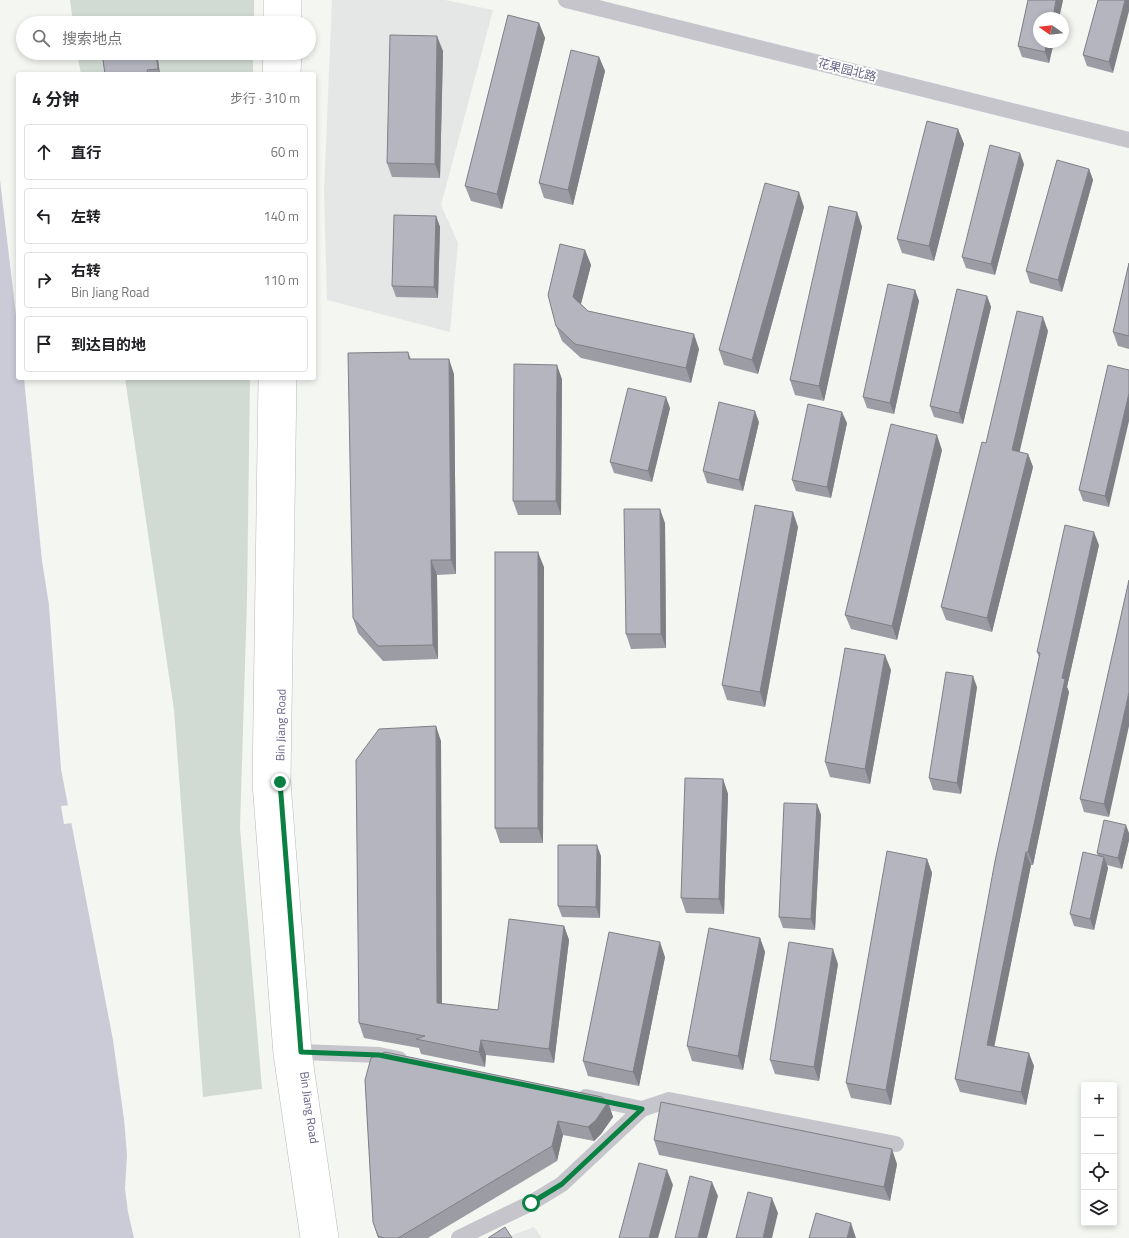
<!DOCTYPE html>
<html lang="zh">
<head>
<meta charset="utf-8">
<style>
  body { margin:0; font-family:"Titillium Web","Noto Sans SC",sans-serif; background:#f2f2f2; color:#202124 }
  .controls { position:absolute; right:12px; bottom:12px; display:grid; overflow:hidden; border-radius:4px; box-shadow:0 2px 6px #0003 }
  .controls button { width:36px; height:36px; display:grid; place-items:center; padding:0; border:0; border-bottom:1px solid #e0e0e0; background:#fff; color:#202124; font:20px sans-serif }
  .compass { position:absolute; left:1033px; top:12px; width:36px; height:36px; border-radius:50%; background:#fff; box-shadow:0 2px 6px #0003; rotate:284deg }
  .stop { position:absolute; width:12px; height:12px; margin:-9px; border:3px solid #0b8043; border-radius:50%; background:#fff }
  .stop.end { background:#0b8043; border-color:#fff; box-shadow:0 1px 4px #0008 }
  .list { margin:0; padding:0; list-style:none }
  h2 { display:flex; justify-content:space-between; align-items:center; height:52px; margin:0; padding:0 16px; font-size:17px }
  h2 small { font-size:13px; font-weight:400; color:#757577 }
  .list li { display:grid; grid-template-columns:26px 1fr auto; gap:12px; align-items:center; box-sizing:border-box; height:56px; margin:0 8px 8px; padding:0 8px; border:1px solid #e0e0e0; border-radius:4px }
  .list b { display:block; font-size:15px; white-space:nowrap }
  .list p { margin:0; font-size:13px; white-space:nowrap; color:#757577 }
  .list em { font-size:13px; font-style:normal; color:#757577 }
  .icon { flex:none; width:22px; height:22px; fill:none; stroke:currentColor; stroke-width:2; stroke-linecap:round; stroke-linejoin:round }
  .map { position:relative; flex:none; width:1129px; height:1238px; overflow:hidden }
  .search { position:absolute; background:#fff; box-shadow:0 2px 6px #0003; left:16px; top:16px; width:300px; height:44px; display:flex; align-items:center; gap:10px; box-sizing:border-box; padding:0 14px; border-radius:22px; color:#757577; font-size:15px }
  .panel { position:absolute; background:#fff; box-shadow:0 2px 6px #0003; left:16px; top:72px; width:300px; height:308px; border-radius:4px }
  .map>svg:first-child { display:block }
  .built { fill:#e5e7e6 }
  .green { fill:#d1dbd4 }
  .water { fill:#cacbd6 }
  .pier { fill:#f4f6f2 }
  .lines { fill:none; stroke-linecap:round; stroke-linejoin:round }
  .major-casing { stroke:#b8b8c0; stroke-width:22 }
  .minor { stroke:#c6c5cc; stroke-width:16 }
  .major { stroke:#fff; stroke-width:21 }
  .wall { fill:#9c9ca5 }
  .shaded-wall { fill:#7f7f86 }
  .building { fill:#b5b5c0; stroke:#7f7f86 }
  .route { stroke:#0b8043; stroke-width:5 }
  .labels { text-anchor:middle; stroke-width:4; stroke-linejoin:round; paint-order:stroke }
  .street-label { font-size:12px; fill:#656385; stroke:#fff }
</style>
</head>
<body>
<div class="map">
<svg width="1129" height="1238" viewBox="0 0 1129 1238">
  <rect width="100%" height="100%" fill="#f4f6f2"/>
  <g class="built">
    <path d="M332,0h113l48,10 -52,195 17,38 -8,89 -123,-32 -3,-108z"/>
    <path d="M534,1227l8,11h-37z"/>
  </g>
  <g class="green">
    <path d="M70,0h184v23h-181z"/>
    <path d="M77,53h176v21h-172z"/>
    <path d="M125,378h125l-3,221 -7,229 22,261 -59,8 -29,-387z"/>
  </g>
  <path class="water" d="M0,180l18,152v46h6l18,183 7,44 12,164 52,271 11,79 3,36 -2,34 3,23 6,26h-134z"/>
  <path class="pier" d="M70,805l3,18 -9,1 -3,-18z"/>
  <g class="lines">
    <defs>
      <g id="major">
        <path d="M274,23v-23"/>
        <path d="M291,23v-23"/>
        <path d="M273,74l1,-21"/>
        <path d="M290,74l1,-21"/>
        <path d="M269,378l-6,405 21,271 27,184"/>
        <path id="s1" d="M286,378l-6,404 21,270 27,186"/>
      </g>
    </defs>
    <use href="#major" class="major-casing"/>
    <g class="minor">
      <path d="M566,0l563,140"/>
      <path d="M301,1052l78,3 20,4"/>
      <path d="M586,1097l56,12"/>
      <path d="M459,1238l72,-35 31,-19 80,-75 27,-9 227,44"/>
    </g>
    <use href="#major" class="major"/>
  </g>
  <g class="wall">
    <path d="M1028,0h35l-4,18h-20v24h15l-5,21 -27,-6 -4,-11z"/>
    <path d="M1098,0l15,73 -26,-7 -4,-11z"/>
    <path d="M539,23l6,15 -43,171 -31,-8 -6,-15z"/>
    <path d="M443,51l-3,127 -48,-1 -5,-14z"/>
    <path d="M102,53h55l3,21h-55z"/>
    <path d="M599,57l6,14 -32,134 -29,-7 -5,-15z"/>
    <path d="M958,129l6,15 -30,117 -32,-8 -5,-14z"/>
    <path d="M1024,164l-29,111 -29,-7 -4,-11z"/>
    <path d="M1089,169l4,11 -31,112 -32,-9 -4,-12z"/>
    <path d="M804,207l-46,167 -34,-9 -5,-15z"/>
    <path d="M857,212l5,15 -38,174 -29,-6 -5,-15z"/>
    <path d="M436,216l4,11 -2,71 -42,-1 -4,-11z"/>
    <path d="M585,250l6,15 -10,39 7,7 111,38 -8,34 -110,-25 -19,-17 -6,-15z"/>
    <path d="M1129,263v86l-11,-3 -5,-14z"/>
    <path d="M915,290l4,11 -25,113 -27,-6 -4,-11z"/>
    <path d="M987,296l4,11 -28,117 -29,-7 -4,-11z"/>
    <path d="M1048,331l-29,121 9,2 5,13 -41,165 -46,-12 -5,-13 45,-164z"/>
    <path d="M408,352l3,7 43,15 2,200 -19,1 1,84 -55,2 -25,-28 -5,-15z"/>
    <path d="M1108,365l1,142 -26,-6 -4,-11z"/>
    <path d="M562,379l-1,136h-43l-5,-14z"/>
    <path d="M670,408l-18,74 -38,-9 -4,-11z"/>
    <path d="M759,422l-16,69 -36,-8 -4,-12z"/>
    <path d="M847,423l-16,75 -35,-7 -4,-11z"/>
    <path d="M942,450l-45,190 -46,-11 -6,-14z"/>
    <path d="M665,523l1,125 -35,1 -5,-15z"/>
    <path d="M798,527l-33,180 -38,-7 -5,-15z"/>
    <path d="M1099,545l-32,142 2,5 -36,173h-2l-37,181 40,20 -8,39 -66,-13 -5,-13 84,-422 -2,-5z"/>
    <path d="M544,567l-1,276h-43l-5,-15z"/>
    <path d="M1129,580l-20,237 -25,-5 -4,-13z"/>
    <path d="M891,670l-21,114 -40,-7 -5,-15z"/>
    <path d="M977,687l-16,107 -28,-4 -4,-12z"/>
    <path d="M441,741l1,263 56,6 66,-84 5,14 -15,123 -68,-8 -1,12 -64,-13 -2,-6 -55,-10 -5,-15z"/>
    <path d="M723,779l5,15 -4,120 -38,-1 -5,-15z"/>
    <path d="M817,804l4,11 -6,115 -32,-2 -4,-11z"/>
    <path d="M1129,833v7l-7,29 -15,-4 1,3 -14,62 -20,-4 -4,-12 28,-58 -1,-3z"/>
    <path d="M601,856l-1,62 -38,-1 -4,-11z"/>
    <path d="M927,859l5,14 -41,232 -40,-7 -5,-15z"/>
    <path d="M760,938l5,14 -22,118 -51,-9 -5,-15z"/>
    <path d="M665,957l-26,129 -51,-10 -5,-15z"/>
    <path d="M838,964l-19,117 -44,-7 -5,-14z"/>
    <path d="M365,1080l243,22 5,15 -12,17 -7,7 -31,-6 -6,26 -129,77h-50l-5,-16z"/>
    <path d="M654,1140l243,24 -7,37 -231,-46z"/>
  </g>
  <g class="shaded-wall">
    <path d="M1056,0h7l-4,18h-6z"/>
    <path d="M1125,0h4v11l-16,62 -4,-11z"/>
    <path d="M539,23l6,15 -43,171 -5,-15z"/>
    <path d="M437,36l6,15 -3,127 -5,-14z"/>
    <path d="M1047,42h7l-5,21 -4,-11z"/>
    <path d="M156,53h1l3,21 -2,-5z"/>
    <path d="M599,57l6,14 -32,134 -5,-15z"/>
    <path d="M958,129l6,15 -30,117 -5,-15z"/>
    <path d="M1020,153l4,11 -29,111 -4,-11z"/>
    <path d="M1089,169l4,11 -31,112 -4,-12z"/>
    <path d="M799,192l5,15 -46,167 -6,-14z"/>
    <path d="M857,212l5,15 -38,174 -5,-15z"/>
    <path d="M436,216l4,11 -2,71 -4,-11z"/>
    <path d="M585,250l6,15 -12,46 -6,-14z"/>
    <path d="M915,290l4,11 -25,113 -4,-11z"/>
    <path d="M987,296l4,11 -28,117 -4,-11z"/>
    <path d="M1043,317l5,14 -31,132 -5,-13z"/>
    <path d="M694,334l5,15 -8,34 -5,-15z"/>
    <path d="M449,359l5,15 2,200 -5,-14z"/>
    <path d="M557,365l5,14 -1,136 -5,-14z"/>
    <path d="M1129,393v28l-20,86 -4,-11z"/>
    <path d="M666,397l4,11 -18,74 -4,-11z"/>
    <path d="M755,411l4,11 -16,69 -4,-11z"/>
    <path d="M842,412l5,11 -16,75 -4,-11z"/>
    <path d="M937,435l5,15 -45,190 -5,-14z"/>
    <path d="M1028,454l5,13 -41,165 -5,-14z"/>
    <path d="M660,509l5,14 1,125 -5,-14z"/>
    <path d="M793,512l5,15 -33,180 -5,-15z"/>
    <path d="M1094,532l5,13 -32,142 2,5 -36,173 -5,-13 34,-174z"/>
    <path d="M538,552l6,15 -1,276 -5,-15z"/>
    <path d="M431,560l6,15 1,84 -5,-14z"/>
    <path d="M885,655l6,15 -21,114 -5,-15z"/>
    <path d="M973,676l4,11 -16,107 -4,-11z"/>
    <path d="M1129,692v34l-20,91 -5,-13z"/>
    <path d="M436,726l5,15 1,277 -5,-15z"/>
    <path d="M723,779l5,15 -4,120 -5,-15z"/>
    <path d="M817,804l4,11 -6,115 -4,-11z"/>
    <path d="M1126,825l3,8v7l-7,29 -4,-11z"/>
    <path d="M597,845l4,11 -1,62 -4,-11z"/>
    <path d="M1026,852l5,13 -39,193 -5,-13z"/>
    <path d="M1104,857l4,11 -14,62 -4,-11z"/>
    <path d="M927,859l5,14 -41,232 -5,-15z"/>
    <path d="M564,926l5,14 -15,123 -5,-14z"/>
    <path d="M760,938l5,14 -22,118 -5,-14z"/>
    <path d="M660,942l5,15 -26,129 -6,-14z"/>
    <path d="M833,949l5,15 -19,117 -5,-14z"/>
    <path d="M481,1040l5,15 -1,12 -6,-15z"/>
    <path d="M1029,1053l5,13 -8,39 -5,-13z"/>
    <path d="M608,1102l5,15 -12,17 -7,7 -6,-14z"/>
    <path d="M558,1121l5,14 -6,26 -5,-15z"/>
    <path d="M892,1149l5,15 -7,37 -6,-14z"/>
    <path d="M667,1170l6,15 -15,53h-9z"/>
    <path d="M712,1182l6,14 -11,42h-9z"/>
    <path d="M772,1198l6,15 -6,25h-9z"/>
    <path d="M851,1223l5,15h-9z"/>
  </g>
  <g class="building">
    <path d="M1028,0h28l-3,18h-14v24h8l-2,10 -27,-6z"/>
    <path d="M1098,0h27l-16,62 -26,-7z"/>
    <path d="M508,15l31,8 -42,171 -32,-8z"/>
    <path d="M390,35l47,1 -2,128 -48,-1z"/>
    <path d="M571,50l28,7 -31,133 -29,-7z"/>
    <path d="M102,53h54l2,16 -11,1 1,4h-43z"/>
    <path d="M927,121l31,8 -29,117 -32,-7z"/>
    <path d="M990,145l30,8 -29,111 -29,-7z"/>
    <path d="M1057,160l32,9 -31,111 -32,-9z"/>
    <path d="M765,183l34,9 -47,168 -33,-10z"/>
    <path d="M829,206l28,6 -38,174 -29,-6z"/>
    <path d="M394,215l42,1 -2,71 -42,-1z"/>
    <path d="M560,244l25,6 -12,47 15,14 106,23 -8,34 -111,-24 -19,-18 -8,-31z"/>
    <path d="M1129,263v73l-16,-4z"/>
    <path d="M888,284l27,6 -25,113 -27,-6z"/>
    <path d="M957,289l30,7 -28,117 -29,-7z"/>
    <path d="M1017,311l26,6 -31,133 16,4 -41,164 -46,-11 41,-165 4,1z"/>
    <path d="M408,352l1,7h40l2,201h-20l2,85 -55,1 -25,-28 -5,-265z"/>
    <path d="M514,364l43,1 -1,136h-43z"/>
    <path d="M1108,365l21,5v23l-24,103 -26,-6z"/>
    <path d="M628,388l38,9 -18,74 -38,-9z"/>
    <path d="M719,402l36,9 -16,69 -36,-9z"/>
    <path d="M808,404l34,8 -15,75 -35,-7z"/>
    <path d="M891,424l46,11 -45,191 -47,-11z"/>
    <path d="M755,505l38,7 -33,180 -38,-7z"/>
    <path d="M624,509h36l1,125h-35z"/>
    <path d="M1065,525l29,7 -32,146 3,1 -37,173h-2l-39,193 42,8 -8,39 -66,-13 40,-218 45,-208 -3,-1z"/>
    <rect x="495" y="552" width="43" height="276"/>
    <path d="M1129,580v112l-25,112 -24,-5z"/>
    <path d="M845,648l40,7 -20,114 -40,-7z"/>
    <path d="M946,672l27,4 -16,107 -28,-5z"/>
    <path d="M436,726l1,277 61,7 11,-91 55,7 -15,123 -68,-9 -2,12 -63,-13 9,-3 -66,-13 -3,-263 23,-31z"/>
    <path d="M685,778l38,1 -4,120 -38,-1z"/>
    <path d="M784,803l33,1 -6,115 -32,-2z"/>
    <path d="M1104,820l22,5 -8,33 -21,-5z"/>
    <path d="M558,845h39l-1,62 -38,-1z"/>
    <path d="M887,851l40,8 -41,231 -40,-7z"/>
    <path d="M1083,852l21,5 -14,62 -20,-5z"/>
    <path d="M709,928l51,10 -22,118 -51,-10z"/>
    <path d="M609,932l51,10 -27,130 -50,-11z"/>
    <path d="M789,942l44,7 -19,118 -44,-7z"/>
    <path d="M385,1052l217,45 6,5 -12,18 -8,7 -30,-6 -6,25 -154,92h-14l-6,-2 -5,-14 -8,-142 6,-22z"/>
    <path d="M661,1102l231,47 -8,38 -230,-47z"/>
    <path d="M639,1163l28,7 -18,68h-30z"/>
    <path d="M690,1176l22,6 -14,56h-23z"/>
    <path d="M748,1192l24,6 -9,40h-27z"/>
    <path d="M816,1213l35,10 -4,15h-38z"/>
    <path d="M505,1227l7,11h-24z"/>
  </g>
  <g class="lines">
    <path class="route" d="M280,782l21,270 78,3 263,54 -80,75 -31,19"/>
  </g>
  <g class="labels">
    <g class="street-label">
      <text transform="translate(847 70) rotate(14)" y="4">花果园北路</text>
      <text transform="translate(281 725) rotate(-89)" y="4">Bin Jiang Road</text>
      <text dy="4" stroke="none"><textPath href="#s1" startOffset="731">Bin Jiang Road</textPath></text>
    </g>
  </g>
</svg>
<div class="controls">
<button>+</button>
<button>−</button>
<button><svg class="icon" aria-label="locate" viewBox="0 0 24 24"><circle cx="12" cy="12" r="6"/><path d="M12 2v4M12 18v4M2 12h4M18 12h4"/></svg></button>
<button><svg class="icon" aria-label="layers" viewBox="0 0 24 24"><path d="M12 4l9 5-9 5-9-5zM3 14l9 5 9-5"/></svg></button>
</div>
<svg class="compass" viewBox="-18 -18 36 36"><path d="M0-13l5 13h-10z" fill="#e53935"/><path d="M0 13l5-13h-10z" fill="#757577"/></svg>
<div class="stop" style="left:531px;top:1203px"></div>
<div class="stop end" style="left:280px;top:782px"></div>
<div class="search"><svg class="icon" aria-label="search" viewBox="0 0 24 24"><circle cx="10" cy="10" r="6"/><path d="M15 15l6 6"/></svg>搜索地点</div>
<section class="panel">
<h2>4 分钟<small>步行 · 310 m</small></h2>
<ul class="list">
<li><svg class="icon" aria-label="ahead" viewBox="0 0 24 24"><path d="M12 20V5M6 11l6-6 6 6"/></svg><div><b>直行</b></div><em>60 m</em></li>
<li><svg class="icon" aria-label="left" viewBox="0 0 24 24"><path d="M17 20v-9H6M10 6l-5 5 5 5"/></svg><div><b>左转</b></div><em>140 m</em></li>
<li><svg class="icon" aria-label="right" viewBox="0 0 24 24"><path d="M7 20v-9h11M14 6l5 5-5 5"/></svg><div><b>右转</b><p>Bin Jiang Road</p></div><em>110 m</em></li>
<li><svg class="icon" aria-label="arrive" viewBox="0 0 24 24"><path d="M6 21V4h12l-3 4 3 4H6"/></svg><div><b>到达目的地</b></div></li>
</ul>
</section>
</div>
</body>
</html>
